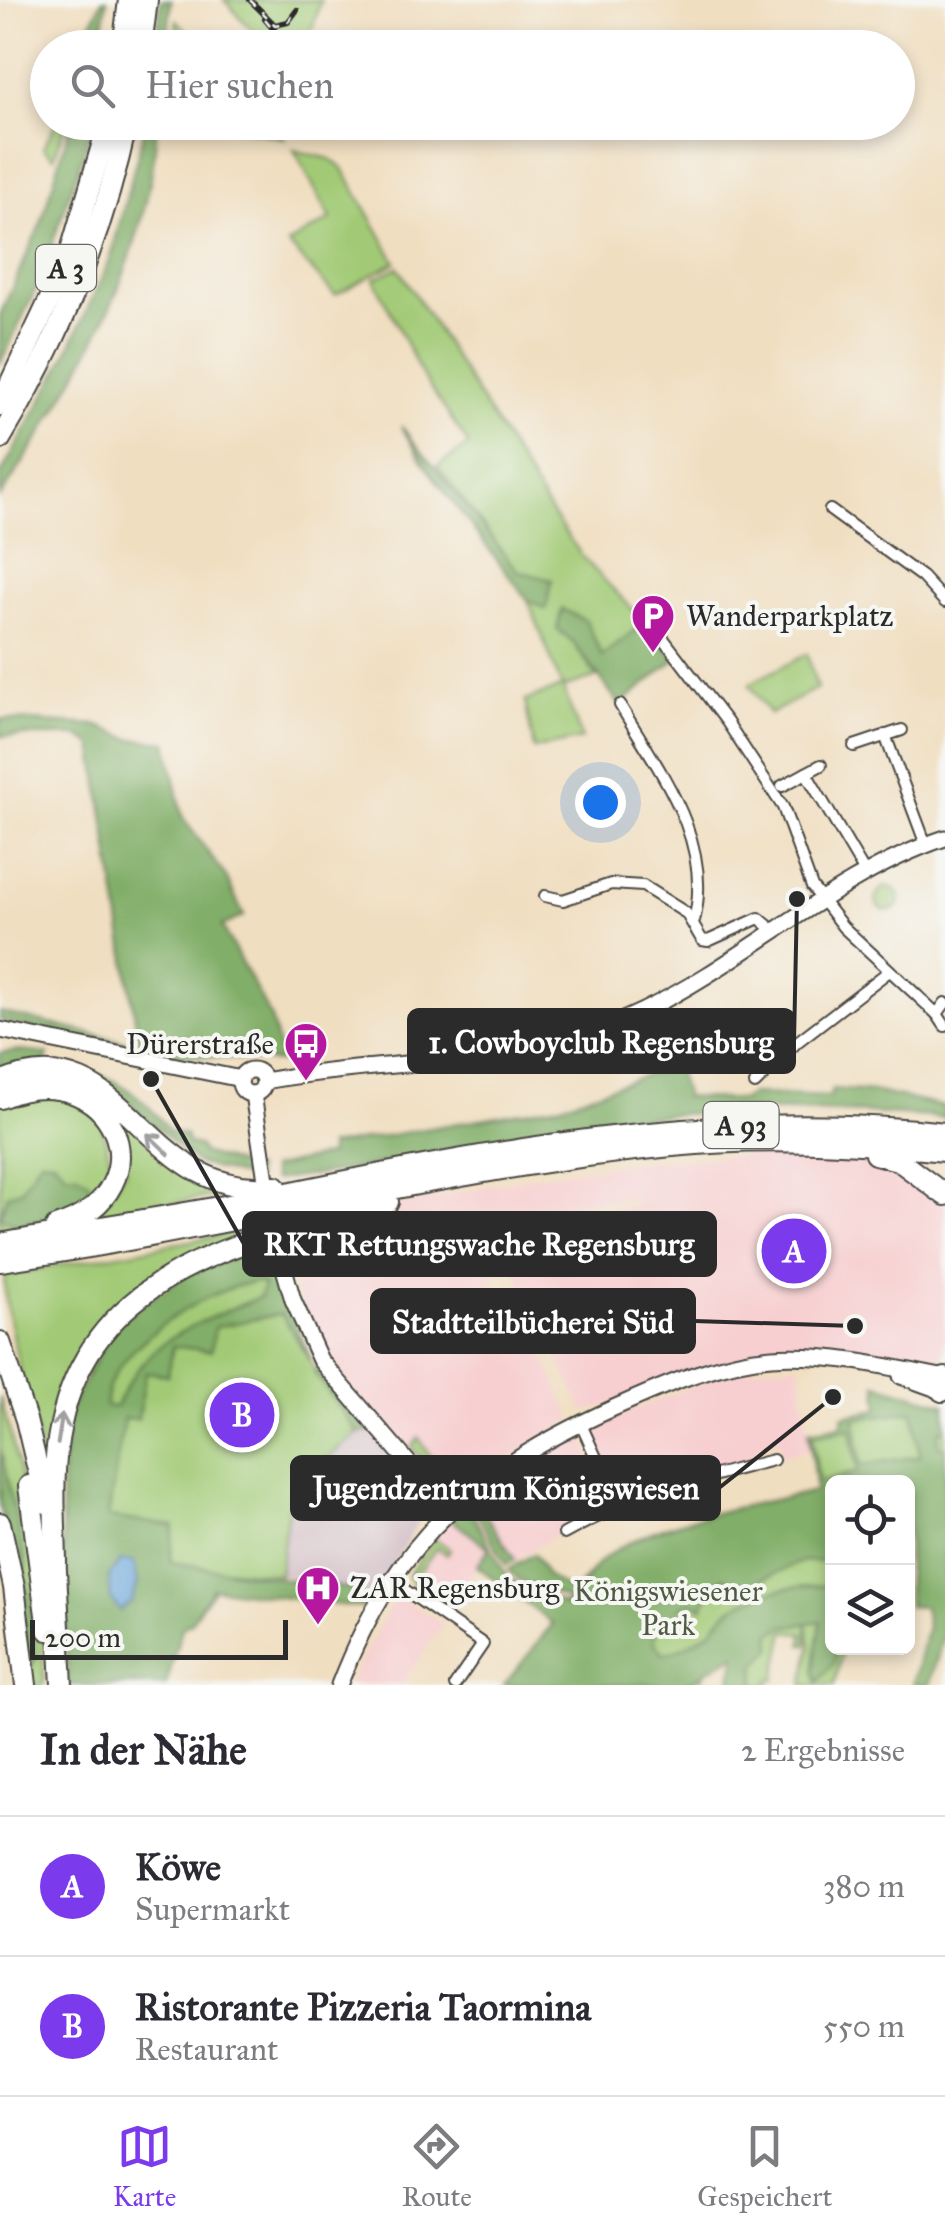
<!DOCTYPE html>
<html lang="de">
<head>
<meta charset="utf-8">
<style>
  body { margin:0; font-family:"IM FELL Great Primer",serif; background:#f2f2f3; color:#2b2b33 }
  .controls { position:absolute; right:30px; bottom:30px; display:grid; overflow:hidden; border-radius:15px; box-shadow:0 5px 15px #0003 }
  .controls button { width:90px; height:90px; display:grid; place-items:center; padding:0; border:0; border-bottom:2px solid #e1e1e2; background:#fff; color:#2b2b33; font:50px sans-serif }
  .scale { position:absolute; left:30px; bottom:25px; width:258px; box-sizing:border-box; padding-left:10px; border:5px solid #2b2b2b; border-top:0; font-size:28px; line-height:35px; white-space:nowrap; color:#2b2b2b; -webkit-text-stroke:8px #f6f6f2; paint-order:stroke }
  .you { position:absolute; left:600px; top:802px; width:35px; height:35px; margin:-25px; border:8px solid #fff; border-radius:50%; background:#1a73e8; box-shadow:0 0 0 15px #1a73e833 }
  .badge { display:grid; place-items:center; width:65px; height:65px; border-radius:50%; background:#7c3aed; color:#fff; font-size:32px; font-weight:700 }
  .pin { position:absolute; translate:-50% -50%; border:5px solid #fff; box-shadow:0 2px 10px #0006 }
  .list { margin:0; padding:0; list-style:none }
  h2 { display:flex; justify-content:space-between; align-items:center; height:130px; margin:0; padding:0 40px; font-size:42px }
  h2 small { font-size:32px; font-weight:400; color:#7c7c81 }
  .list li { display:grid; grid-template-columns:65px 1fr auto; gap:30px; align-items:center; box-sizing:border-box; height:140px; padding:0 40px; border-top:2px solid #e1e1e2 }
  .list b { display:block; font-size:38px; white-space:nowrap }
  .list p { margin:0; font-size:32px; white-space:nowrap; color:#7c7c81 }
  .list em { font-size:32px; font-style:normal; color:#7c7c81 }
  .icon { flex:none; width:55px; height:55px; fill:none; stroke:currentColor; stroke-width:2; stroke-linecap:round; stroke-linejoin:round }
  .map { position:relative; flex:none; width:945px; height:1685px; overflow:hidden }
  .search { position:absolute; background:#fff; box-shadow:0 5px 15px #0003; left:30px; right:30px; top:30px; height:110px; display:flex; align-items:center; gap:25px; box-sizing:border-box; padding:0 35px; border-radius:55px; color:#7c7c81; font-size:38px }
  .sheet { height:410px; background:#fff }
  nav { display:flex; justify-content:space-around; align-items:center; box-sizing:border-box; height:140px; border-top:2px solid #e1e1e2; background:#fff; font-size:28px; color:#7c7c81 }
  nav a { display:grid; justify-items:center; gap:5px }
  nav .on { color:#7c3aed }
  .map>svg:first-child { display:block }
  .built { fill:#f7cfd0 }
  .industrial { fill:#d2bdc5 }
  .green { fill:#a2ca76; stroke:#667a50; stroke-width:2.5 }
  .forest { fill:#81ae67; stroke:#566c49; stroke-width:2.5; fill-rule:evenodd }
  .water { fill:#69a6db; stroke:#4a6883; stroke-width:2.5 }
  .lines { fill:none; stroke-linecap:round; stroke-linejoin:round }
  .street-casing { stroke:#494641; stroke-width:14 }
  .secondary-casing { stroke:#494641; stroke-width:19 }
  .highway-casing { stroke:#494641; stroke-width:24 }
  .street { stroke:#fff; stroke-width:10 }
  .secondary { stroke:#fff; stroke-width:15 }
  .highway { stroke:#fff; stroke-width:20 }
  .rail-casing { stroke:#2b2b2b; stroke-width:6 }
  .rail { stroke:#f6f6f2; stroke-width:2.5; stroke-dasharray:8; stroke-linecap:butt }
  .oneway { stroke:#a0a0a0 }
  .labels { text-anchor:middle; stroke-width:8; stroke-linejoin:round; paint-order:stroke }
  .shield { fill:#f6f6f2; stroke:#686867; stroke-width:2.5 }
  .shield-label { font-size:28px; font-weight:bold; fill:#2b2b2b }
  .poi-label { font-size:30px; fill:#2b2b2b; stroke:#f6f6f2; text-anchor:start }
  .park-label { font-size:30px; fill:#4f5b42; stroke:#f6f6f2 }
  .leader { fill:none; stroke:#2b2b2b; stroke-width:4 }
  .callout-dot { fill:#2b2b2b; stroke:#f6f6f2; stroke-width:4 }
  .callout { fill:#2b2b2b; stroke:#2b2b2b; stroke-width:4 }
  .callout-label { font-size:32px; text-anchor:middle; font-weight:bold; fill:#fff }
</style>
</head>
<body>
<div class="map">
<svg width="945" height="1685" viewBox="0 0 945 1685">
  <rect width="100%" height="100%" fill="#f6f6f2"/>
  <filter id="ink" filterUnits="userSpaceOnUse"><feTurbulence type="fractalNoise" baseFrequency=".01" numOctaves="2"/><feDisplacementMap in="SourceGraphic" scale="20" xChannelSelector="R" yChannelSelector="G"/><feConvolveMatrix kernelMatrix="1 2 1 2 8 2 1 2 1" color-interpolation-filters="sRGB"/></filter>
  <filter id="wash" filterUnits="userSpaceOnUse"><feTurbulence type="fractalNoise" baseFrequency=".0048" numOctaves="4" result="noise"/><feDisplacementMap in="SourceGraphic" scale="40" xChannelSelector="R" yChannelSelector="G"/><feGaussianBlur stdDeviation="2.25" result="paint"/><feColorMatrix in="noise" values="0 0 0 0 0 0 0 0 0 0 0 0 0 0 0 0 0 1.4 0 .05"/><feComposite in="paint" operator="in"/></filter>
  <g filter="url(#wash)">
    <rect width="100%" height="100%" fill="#f0dec0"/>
    <g class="built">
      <path d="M774,1153l79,4 42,8 50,37v141l-8,22 -30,2 -1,-5 -36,-7 -73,-6 -213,63 -72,-147 2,-8 6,-23 5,2 4,-11 7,-3 100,-18 1,-7 -124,12 -7,59 -15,7 8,17 18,4 55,124 -116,71h-9l-14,-12 -94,-102 -33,-54 -23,-83 73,-25 173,-38 107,-15z"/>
      <path d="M799,1364l12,85 -28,7 -4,-16 -19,4 -12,19 -119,34 -10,-1 -28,-58 2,-12 118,-47 42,-11z"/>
      <path d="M577,1434l6,4 26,66 -94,56 -41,-63z"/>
      <path d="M450,1519l39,30 -43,61 -34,-24 -4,-10z"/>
      <path d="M396,1596l48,28 -43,61h-53z"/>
    </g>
    <path class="industrial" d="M363,1429l5,7 5,-3 55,73 -58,98 -12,-14 -79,-15 12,-87z"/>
    <g class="green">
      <path d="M224,0h97l-10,33 4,5 -13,9h-34z"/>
      <path d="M177,20l25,27h-28z"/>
      <path d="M56,123h10l-12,34 -11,-9z"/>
      <path d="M215,123h55l14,15z"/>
      <path d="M294,150l36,9 12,8 54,95 -61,33 -47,-51 43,-25z"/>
      <path d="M398,267l153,246 34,47 60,62 -44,35 -44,-28 15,12 25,36 -34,11 19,51 -48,10 -9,-48 37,-14 -34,-87 18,9 -109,-143 32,-21 -46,-68 -49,-98z"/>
      <path d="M807,654l10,34 -47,26 -21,-30z"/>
      <circle cx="888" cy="899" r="12"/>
      <path d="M69,1096l31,21 13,53 -43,48 -70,12v-125l15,-8z"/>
      <path d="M109,1101l69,69 53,22 -137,27 32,-50z"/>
      <path d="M266,1227l-160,87 -29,41 -13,29 -15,93c-12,-39 -49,-173 -44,-202z"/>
      <path d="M273,1244l9,70 33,55 48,60 -72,59 -12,87 -52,-6 -37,54 -8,4 -16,58 -99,-54 20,-266z"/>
      <path d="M877,1384l68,20v213l-25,-12 -12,1v-124h-76v137l-10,2 12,42 3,-15h6l-9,37h-31l8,-38 -4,-24v22l-5,-1 1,-11 -18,-2 -10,48h-5l-1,6h-14l1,-20 16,-17 -2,-13 -65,37 -5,13h-196c35,-37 59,-85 95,-121 45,-45 157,-59 217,-73l-7,-60 34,-6v-9l36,-7z"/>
      <path d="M0,1397c28,93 44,190 44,288h-13l-31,-182z"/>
      <path d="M419,1438l29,48 18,-6 -14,9 -15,-9 -25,-33z"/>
      <path d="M434,1538l16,11 -3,5 -11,-6 -21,30 5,5 -4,6 -8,-13z"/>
    </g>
    <g class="forest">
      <path d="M102,0h5l-7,47h-19z"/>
      <path d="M161,0h10l-4,47h-11z"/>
      <path d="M71,123h19l-3,21 -51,145 -36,75v-49l41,-92z"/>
      <path d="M146,123h11c-7,139 -81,262 -157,374v-21l63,-114 47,-102z"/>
      <path d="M401,426l117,145 34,9 -6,29 -18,-9 -99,-129z"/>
      <path d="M562,609l24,12 16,35 43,-34 31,37 -56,46 -48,-64 -15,-12z"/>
      <path d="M0,719l96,6 35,14 36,3 16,76 43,59 18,39 -22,10 49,92 11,44 -142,-10 -140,-31v-9l139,33 -46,-300 -14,-9h-79z"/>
      <path d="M21,1051l27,3 -4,10 -44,9v-20z"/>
      <path d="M677,1070l8,27 57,3 10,-6 78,3 2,-8 45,3 68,15v11c-117,-9 -233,-12 -349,5 -108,16 -215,47 -323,57l-2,-12 58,-13v-9l230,-41 97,-33z"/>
      <path d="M99,1076c26,4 56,35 71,56l15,3 3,9 11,2 3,7 53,16 1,11 -60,-17z"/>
      <path d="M40,1159l13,1 14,14 9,-1 12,8 5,11 -5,9 -23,4 -8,13 -40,7 -17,-8 7,-22 14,-5z"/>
      <path d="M271,1244l21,73 19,42 -30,-45 -66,13 -4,24 -38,-5 -5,29 -22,-3 -8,47 -14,-1 -16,99 66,9 -4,36 188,28 8,12 -3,6 -151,-20 -22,35 -8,4 -16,58h-98l-7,-196 8,-80 48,-87 70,-48zM257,1282l6,3 -3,12c-67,29 -113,38 -144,110l-10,-1c-3,-54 102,-120 151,-124z"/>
      <path d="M318,1369l52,63 -12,1 -44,-61z"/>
      <path d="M877,1384l68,20v26h-6l-1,16 7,2v183l-16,54h-16l14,-59 -3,-19 -16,-1v-124h-76v80l-29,-1 -52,23 -12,1 -15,-8 -14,15 -7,16 -12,-6 -12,5v19l-9,3 -9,-5 -6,5v14l8,10c11,1 40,-17 50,-24 17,-34 76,-44 109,-43l10,-8v70h5l-3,15 -16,19 -4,-10 7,-51 -38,6 -12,7 1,14 -16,17 -1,20h-25l6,-31 -52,31h-180l49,-61 -76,-58 12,-18 -39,-29 17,-14 41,74 59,27 3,-4c-19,-15 -46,-14 -62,-32l26,-16 13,22 29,18c8,-10 15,-23 24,-32 49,-43 154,-56 216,-71l-7,-60 34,-6v-9l36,-7zM913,1411l7,45 -59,9 -6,-46zM851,1429l7,43 -39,10 -7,-46z"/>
      <path d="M0,1448l25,111 11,99 -4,7 -32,-162z"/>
      <path d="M476,1500l39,60 -9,5 -35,-62z"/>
    </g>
    <path class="water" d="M120,1561l14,1 4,21 -6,18 -12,10 -9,-12 -2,-23z"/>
  </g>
  <g filter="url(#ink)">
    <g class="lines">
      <defs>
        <g id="street">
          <path d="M830,510l92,67 23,25"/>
          <path d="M659,633l68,89 56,85 29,80 31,40 94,87"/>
          <path d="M620,705c39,66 94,135 74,216"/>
          <path d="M885,735l41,110"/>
          <path d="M854,746l48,-16"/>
          <path d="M806,773l59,100"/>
          <path d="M782,786l39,-21"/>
          <path d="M545,896l18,4 48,-16 32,2 43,27 16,27 6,1 51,-23 13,11"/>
          <path d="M945,1003l-8,11 8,12"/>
          <path d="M755,1084l42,-42 91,-70"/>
          <path d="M580,1422l37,82"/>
          <path d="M564,1534c67,-38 135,-55 209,-74"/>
          <path d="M392,1581l91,63 -28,41"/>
        </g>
        <g id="secondary">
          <path d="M0,1030l241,49"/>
          <circle cx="252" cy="1082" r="12"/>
          <path d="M264,1081c125,-23 262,-13 379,-70 105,-51 190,-135 302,-173"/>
          <path d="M253,1094l13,86"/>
          <path d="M277,1244l16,56 27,60 128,149"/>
          <path d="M901,1376l44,16"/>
          <path d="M339,1685c59,-152 142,-219 288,-283 45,-20 95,-41 145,-45 55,-4 119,10 173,21"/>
        </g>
        <g id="highway">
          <path d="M123,48l6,-48"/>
          <path d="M141,48l6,-48"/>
          <path d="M0,405l68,-144 41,-139"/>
          <path d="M0,439c59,-98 103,-205 127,-317"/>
          <path d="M0,1083c126,-54 143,120 276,103"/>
          <path d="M0,1098c111,-48 173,91 56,129"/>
          <path d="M875,1154l23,6 47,35"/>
          <path d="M0,1244c84,-16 170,-26 254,-44 227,-47 458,-94 691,-67"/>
          <path d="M0,1261c225,-32 446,-93 672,-115 91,-9 183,-4 273,5"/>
          <path d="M0,1342l26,78 20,83"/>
          <path d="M942,1391l3,-13"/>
          <path d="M29,1486l19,144"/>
          <path d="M0,1523l14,64 12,98"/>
          <path d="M55,1552l7,133"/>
          <path d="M56,1562c-1,-46 -5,-93 5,-138 33,-158 194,-186 327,-222"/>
        </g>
      </defs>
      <use href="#street" class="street-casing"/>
      <use href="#secondary" class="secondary-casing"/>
      <use href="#highway" class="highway-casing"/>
      <use href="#street" class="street"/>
      <use href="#secondary" class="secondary"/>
      <use href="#highway" class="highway"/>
      <defs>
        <g id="rail">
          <path d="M250,0l25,25 13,-3 9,-12"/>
          <path d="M265,19l24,29"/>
        </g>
      </defs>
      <use href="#rail" class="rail-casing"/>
      <use href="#rail" class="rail"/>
    </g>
    <defs><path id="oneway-shaft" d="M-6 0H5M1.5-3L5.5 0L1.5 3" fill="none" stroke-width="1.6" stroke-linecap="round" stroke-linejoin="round" transform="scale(2.5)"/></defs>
    <g class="oneway">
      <use href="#oneway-shaft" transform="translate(158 1144) rotate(-136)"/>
      <use href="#oneway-shaft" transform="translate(60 1429) rotate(-81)"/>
    </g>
  </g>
  <defs>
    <symbol id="parking-pin" viewBox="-11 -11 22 30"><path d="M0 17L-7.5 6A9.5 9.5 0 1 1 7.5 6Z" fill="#b5179e" stroke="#f6f6f2"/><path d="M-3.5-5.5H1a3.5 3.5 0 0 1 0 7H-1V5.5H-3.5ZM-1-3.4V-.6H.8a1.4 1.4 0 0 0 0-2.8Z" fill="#fff"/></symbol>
    <symbol id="bus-pin" viewBox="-11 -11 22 30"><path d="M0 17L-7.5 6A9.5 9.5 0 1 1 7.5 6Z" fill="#b5179e" stroke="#f6f6f2"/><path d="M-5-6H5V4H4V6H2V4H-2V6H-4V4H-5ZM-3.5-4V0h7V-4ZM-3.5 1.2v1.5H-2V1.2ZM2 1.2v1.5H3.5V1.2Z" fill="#fff"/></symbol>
    <symbol id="hospital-pin" viewBox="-11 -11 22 30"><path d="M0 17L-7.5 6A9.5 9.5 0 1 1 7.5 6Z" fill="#b5179e" stroke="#f6f6f2"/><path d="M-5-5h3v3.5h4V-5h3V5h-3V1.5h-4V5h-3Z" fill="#fff"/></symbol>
  </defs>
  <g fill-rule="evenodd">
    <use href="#parking-pin" x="628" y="591" width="50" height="68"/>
    <use href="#bus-pin" x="281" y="1019" width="50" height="68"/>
    <use href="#hospital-pin" x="293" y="1563" width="50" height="68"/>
  </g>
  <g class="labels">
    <g class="shield">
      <rect x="36" y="245" width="60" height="46" rx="8"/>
      <rect x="703.5" y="1102" width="75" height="46" rx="8"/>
    </g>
    <g class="shield-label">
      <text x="66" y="278">A 3</text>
      <text x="741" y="1135">A 93</text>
    </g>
    <g class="poi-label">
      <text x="686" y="626">Wanderparkplatz</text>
      <text x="274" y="1054" text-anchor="end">Dürerstraße</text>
      <text x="350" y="1598">ZAR Regensburg</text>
    </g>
    <g class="park-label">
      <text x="668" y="1601">Königswiesener<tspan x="668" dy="34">Park</tspan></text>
    </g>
  </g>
  <path class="leader" d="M797 899L794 1041M151 1079L244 1244M855 1326L694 1321M833 1397L719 1488"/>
  <g class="callout-dot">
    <circle cx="797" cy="899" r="10"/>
    <circle cx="151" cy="1079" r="10"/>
    <circle cx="855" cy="1326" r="10"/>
    <circle cx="833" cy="1397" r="10"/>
  </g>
  <g class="callout">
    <rect x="409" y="1010" width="385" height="62" rx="10"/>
    <rect x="244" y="1213" width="471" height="62" rx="10"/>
    <rect x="372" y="1290" width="322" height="62" rx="10"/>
    <rect x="292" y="1457" width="427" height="62" rx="10"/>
  </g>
  <g class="callout-label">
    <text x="601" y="1053">1. Cowboyclub Regensburg</text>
    <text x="479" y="1255">RKT Rettungswache Regensburg</text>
    <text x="533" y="1333">Stadtteilbücherei Süd</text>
    <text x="506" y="1499">Jugendzentrum Königswiesen</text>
  </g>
</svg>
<div class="controls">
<button><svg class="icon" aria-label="locate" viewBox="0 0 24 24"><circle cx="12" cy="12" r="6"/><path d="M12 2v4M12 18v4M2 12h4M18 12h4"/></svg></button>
<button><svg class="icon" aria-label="layers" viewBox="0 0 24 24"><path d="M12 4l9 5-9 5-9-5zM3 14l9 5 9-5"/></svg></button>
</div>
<div class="scale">200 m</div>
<div class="you"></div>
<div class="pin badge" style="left:794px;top:1251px">A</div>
<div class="pin badge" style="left:242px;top:1415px">B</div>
<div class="search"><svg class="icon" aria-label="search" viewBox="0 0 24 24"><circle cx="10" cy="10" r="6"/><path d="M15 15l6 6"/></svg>Hier suchen</div>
</div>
<section class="sheet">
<h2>In der Nähe<small>2 Ergebnisse</small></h2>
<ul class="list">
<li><span class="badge">A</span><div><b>Köwe</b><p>Supermarkt</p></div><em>380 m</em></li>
<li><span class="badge">B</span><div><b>Ristorante Pizzeria Taormina</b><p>Restaurant</p></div><em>550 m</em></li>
</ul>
</section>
<nav>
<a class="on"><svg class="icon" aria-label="map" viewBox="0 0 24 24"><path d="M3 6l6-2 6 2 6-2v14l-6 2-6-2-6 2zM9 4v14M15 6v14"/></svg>Karte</a>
<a><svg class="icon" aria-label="directions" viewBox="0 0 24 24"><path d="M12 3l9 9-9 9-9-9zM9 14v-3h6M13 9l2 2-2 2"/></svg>Route</a>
<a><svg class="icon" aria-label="saved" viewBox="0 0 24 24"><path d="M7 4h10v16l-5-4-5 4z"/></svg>Gespeichert</a>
</nav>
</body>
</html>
